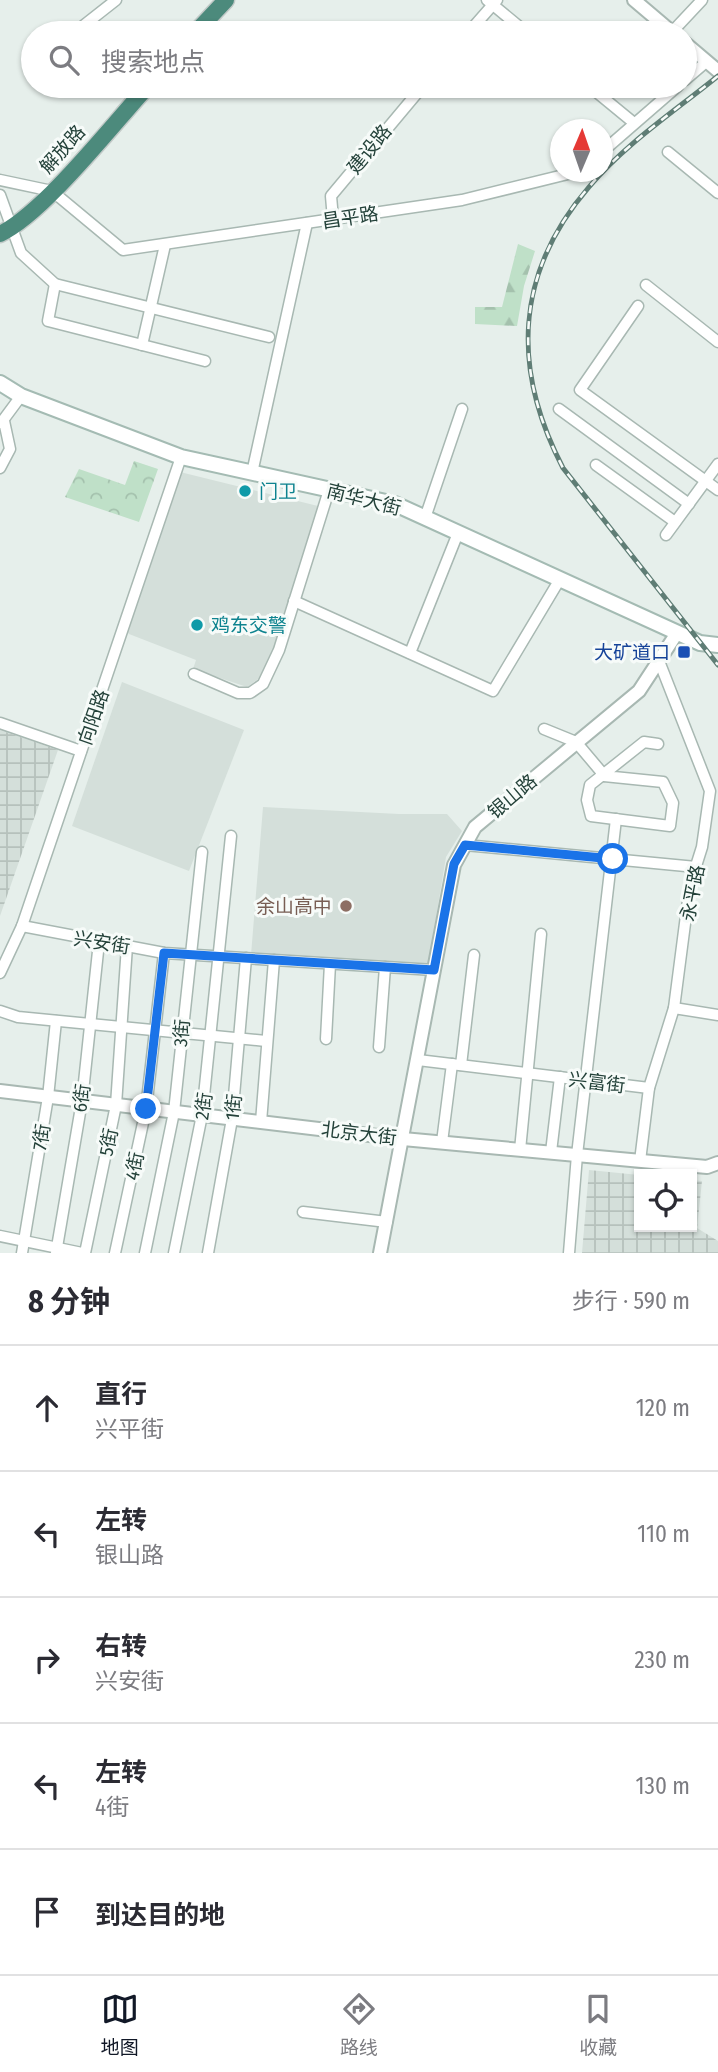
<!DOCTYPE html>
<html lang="zh">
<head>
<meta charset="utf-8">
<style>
  body { margin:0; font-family:"Fira Sans Condensed","Noto Sans SC",sans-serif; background:#f7f7f7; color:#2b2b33 }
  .controls { position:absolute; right:21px; bottom:21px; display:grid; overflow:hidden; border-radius:0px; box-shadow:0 2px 5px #0004 }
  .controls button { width:63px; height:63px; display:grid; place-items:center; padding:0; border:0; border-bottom:2px solid #e1e1e2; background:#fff; color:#2b2b33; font:35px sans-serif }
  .compass { position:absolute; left:550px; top:119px; width:63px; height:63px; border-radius:50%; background:#fff; box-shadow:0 2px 5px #0004; rotate:2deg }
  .stop { position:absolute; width:21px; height:21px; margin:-16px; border:5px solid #1a73e8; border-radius:50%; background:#fff }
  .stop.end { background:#1a73e8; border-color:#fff; box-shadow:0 2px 7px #0008 }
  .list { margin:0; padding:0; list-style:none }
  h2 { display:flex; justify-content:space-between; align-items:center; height:91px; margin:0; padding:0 28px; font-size:30px }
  h2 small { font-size:23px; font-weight:400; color:#7c7c81 }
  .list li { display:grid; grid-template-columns:46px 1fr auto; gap:21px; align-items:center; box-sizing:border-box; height:126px; padding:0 28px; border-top:2px solid #e1e1e2 }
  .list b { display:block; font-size:26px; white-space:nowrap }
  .list p { margin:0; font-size:23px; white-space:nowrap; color:#7c7c81 }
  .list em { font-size:23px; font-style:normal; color:#7c7c81 }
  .icon { flex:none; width:38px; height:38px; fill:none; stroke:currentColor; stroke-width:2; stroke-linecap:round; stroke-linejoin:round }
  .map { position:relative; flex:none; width:718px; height:1253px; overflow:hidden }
  .search { position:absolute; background:#fff; box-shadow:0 2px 5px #0004; left:21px; right:21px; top:21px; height:77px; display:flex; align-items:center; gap:18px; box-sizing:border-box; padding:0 24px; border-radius:38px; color:#7c7c81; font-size:26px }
  .sheet { height:721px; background:#fff }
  nav { display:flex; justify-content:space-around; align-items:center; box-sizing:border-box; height:98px; border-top:2px solid #e1e1e2; background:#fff; font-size:19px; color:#7c7c81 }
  nav a { display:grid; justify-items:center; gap:4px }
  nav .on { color:#111827 }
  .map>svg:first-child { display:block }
  .built { fill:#d4dfda }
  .industrial { fill:url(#industrial-grid) }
  .forest { fill:url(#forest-firs) }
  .park { fill:url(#park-crowns) }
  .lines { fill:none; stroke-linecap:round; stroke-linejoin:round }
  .minor-casing { stroke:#a8b8b2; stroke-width:13 }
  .tertiary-casing { stroke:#a8b8b2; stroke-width:16 }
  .secondary-casing { stroke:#a4bbb3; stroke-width:18 }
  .trunk-casing { stroke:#c2cac8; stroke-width:19 }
  .minor { stroke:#fff; stroke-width:10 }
  .tertiary { stroke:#fff; stroke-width:12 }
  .secondary { stroke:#fff; stroke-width:14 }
  .trunk { stroke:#4c8a7c; stroke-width:16 }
  .rail-casing { stroke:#5f7d75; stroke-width:5 }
  .rail { stroke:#f7fbf9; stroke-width:2.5; stroke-dasharray:8; stroke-linecap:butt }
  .route { stroke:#1a73e8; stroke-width:9 }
  .culture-dot { fill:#0f9aa8; stroke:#f7fbf9; stroke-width:2.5 }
  .transit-dot { fill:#1a4fb4; stroke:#f7fbf9; stroke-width:2.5 }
  .education-dot { fill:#8d6e63; stroke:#f7fbf9; stroke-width:2.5 }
  .labels { text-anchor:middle; stroke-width:6; stroke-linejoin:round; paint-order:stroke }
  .street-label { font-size:19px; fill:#24423a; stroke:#f7fbf9 }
  .culture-label { font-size:19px; fill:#0d838f; stroke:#f7fbf9; text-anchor:start }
  .transit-label { font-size:19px; fill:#164399; stroke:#f7fbf9; text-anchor:end }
  .education-label { font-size:19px; fill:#785e54; stroke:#f7fbf9; text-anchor:end }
</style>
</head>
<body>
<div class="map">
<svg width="718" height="1253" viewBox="0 0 718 1253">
  <defs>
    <pattern id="industrial-grid" width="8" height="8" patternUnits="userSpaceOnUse" patternTransform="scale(1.75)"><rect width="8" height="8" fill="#d4dfda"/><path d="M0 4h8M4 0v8" fill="none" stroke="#b6c1bc"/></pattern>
    <pattern id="forest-firs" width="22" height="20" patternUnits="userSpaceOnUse" patternTransform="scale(1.75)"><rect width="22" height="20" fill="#bfe0c8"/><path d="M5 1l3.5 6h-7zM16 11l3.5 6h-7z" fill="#a4c1ad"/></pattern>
    <pattern id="park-crowns" width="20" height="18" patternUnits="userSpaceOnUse" patternTransform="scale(1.75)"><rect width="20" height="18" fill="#bfe0c8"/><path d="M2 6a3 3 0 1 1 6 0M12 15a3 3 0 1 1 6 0" fill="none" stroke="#a4c1ad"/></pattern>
  </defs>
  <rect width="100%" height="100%" fill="#e6efeb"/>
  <g class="built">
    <path d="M180,472l138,34 -49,158 -8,13 -14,10 -54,-18 3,-9 -67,-26 -3,-4z"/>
    <path d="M122,682l122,48 -55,141 -117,-45z"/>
    <path d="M263,807l136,7h48l15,17 -16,26 -18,109 -177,-11z"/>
  </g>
  <g class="industrial">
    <path d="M0,730l58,20 -58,166z"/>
    <path d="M589,1170l50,5v52h53v-47l10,1 -5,47 21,13v12h-136z"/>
  </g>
  <path class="forest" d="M518,244l17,7 -11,35 -7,40 -42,-2v-17h27z"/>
  <path class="park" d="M134,461l24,8 -19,53 -74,-25 14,-28 46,16z"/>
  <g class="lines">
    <defs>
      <g id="minor">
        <path d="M487,0l40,33"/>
        <path d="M672,32l30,-32"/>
        <path d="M74,33l42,-33"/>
        <path d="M468,33l29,-33"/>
        <path d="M33,46l-2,8 2,6"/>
        <path d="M685,80l21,-18"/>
        <path d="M589,86l45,37"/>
        <path d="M602,152l76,-66"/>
        <path d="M668,152l50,41"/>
        <path d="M0,180l52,11 71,59 339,-50 114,-28"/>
        <path d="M0,195l21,58 34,31 214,53"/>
        <path d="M333,219l-2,-23 92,-110"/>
        <path d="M55,284l-7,37 157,40"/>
        <path d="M646,285l72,57"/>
        <path d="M638,306l-58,84 138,100"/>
        <path d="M142,345l23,-100"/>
        <path d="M559,409l130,95"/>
        <path d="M1,423l20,-27"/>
        <path d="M596,465l79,57"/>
        <path d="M0,468l10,-19 -6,-28"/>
        <path d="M252,473l55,-250"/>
        <path d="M425,518l37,-109"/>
        <path d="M666,535l52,-71"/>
        <path d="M294,601l199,90 67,-112"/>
        <path d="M410,653l48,-120"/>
        <path d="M659,661l51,130 -8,56 -12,38 -16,123"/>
        <path d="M194,674l44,19h12l13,-9 16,-34 50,-160"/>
        <path d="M0,723l81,28"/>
        <path d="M544,729l32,13 27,32 1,2 59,6 10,21 -3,23 -79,-10 -4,-16 3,-15 54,-43 14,2"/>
        <path d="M465,845l231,22"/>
        <path d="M22,926l142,27 270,17"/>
        <path d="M0,973l22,-47 159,-469"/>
        <path d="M0,1011l18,6 248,24"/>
        <path d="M326,1039l4,-75"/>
        <path d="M379,1047l6,-80"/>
        <path d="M418,1060l231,28 25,-80 44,7"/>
        <path d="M461,1065l13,-110"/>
        <path d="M261,1122l13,-162"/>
        <path d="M442,1142l10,-78"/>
        <path d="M520,1150l21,-216"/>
        <path d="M551,1152l9,-75"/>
        <path d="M640,1161l9,-73"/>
        <path d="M303,1212l84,10"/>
        <path d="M0,1236l82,17"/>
        <path d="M22,1253l26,-156 8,-76"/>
        <path d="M56,1253l26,-152 17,-159"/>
        <path d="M85,1253l31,-148 11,-159"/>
        <path d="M115,1253l31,-144 18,-156"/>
        <path d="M145,1253l29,-141 28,-260"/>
        <path d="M174,1253l28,-138 29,-279"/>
        <path d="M208,1253l24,-134 14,-161"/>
        <path d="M569,1253l8,-98 39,-336"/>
      </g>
      <g id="tertiary">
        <path d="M634,0l39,33"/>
        <path d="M685,43l33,28"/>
        <path d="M0,1091l403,48 304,28 11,-4"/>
        <path d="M380,1253l74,-388 21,-38 164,-136 38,-58"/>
      </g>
      <path id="secondary" d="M0,383l21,13 160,61 214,47 305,139 18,2"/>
      <g id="trunk">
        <path d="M195,33l31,-33"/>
        <path d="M0,234c44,-21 113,-110 148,-148"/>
      </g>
    </defs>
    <use href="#minor" class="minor-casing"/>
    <use href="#tertiary" class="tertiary-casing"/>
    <use href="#secondary" class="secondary-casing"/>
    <use href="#trunk" class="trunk-casing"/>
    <use href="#minor" class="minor"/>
    <use href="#tertiary" class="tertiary"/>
    <use href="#secondary" class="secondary"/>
    <use href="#trunk" class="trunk"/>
    <defs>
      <path id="rail" d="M718,76c-43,35 -93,68 -129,111 -75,87 -77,183 -26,281l155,197"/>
    </defs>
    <use href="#rail" class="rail-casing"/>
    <use href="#rail" class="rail"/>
  </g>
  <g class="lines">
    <path class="route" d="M146,1109l18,-156 270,17 20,-106 11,-19 148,14"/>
  </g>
  <g class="culture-dot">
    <circle cx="245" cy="491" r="7"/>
    <circle cx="197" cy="625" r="7"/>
  </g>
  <rect class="transit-dot" x="677" y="645" width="14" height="14" rx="3.5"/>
  <circle class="education-dot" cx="346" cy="906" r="7"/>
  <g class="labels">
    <g class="street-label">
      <text transform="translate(62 149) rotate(-48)" y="7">解放路</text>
      <text transform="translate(369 149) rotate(-51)" y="7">建设路</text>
      <text transform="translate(350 217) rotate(-9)" y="7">昌平路</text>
      <text transform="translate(364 499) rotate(14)" y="7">南华大街</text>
      <text transform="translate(93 717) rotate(-71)" y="7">向阳路</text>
      <text transform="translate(512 796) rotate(-40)" y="7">银山路</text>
      <text transform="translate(692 893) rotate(-79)" y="7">永平路</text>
      <text transform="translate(102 942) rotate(9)" y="7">兴安街</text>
      <text transform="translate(181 1033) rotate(-85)" y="7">3街</text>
      <text transform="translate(597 1082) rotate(7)" y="7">兴富街</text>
      <text transform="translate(81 1098) rotate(-82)" y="7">6街</text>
      <text transform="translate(203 1106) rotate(-82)" y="7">2街</text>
      <text transform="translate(233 1107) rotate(-84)" y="7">1街</text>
      <text transform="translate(359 1133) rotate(7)" y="7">北京大街</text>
      <text transform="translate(41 1137) rotate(-81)" y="7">7街</text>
      <text transform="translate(108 1142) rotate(-78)" y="7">5街</text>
      <text transform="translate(134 1166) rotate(-78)" y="7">4街</text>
    </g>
    <g class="culture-label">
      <text x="259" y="498">门卫</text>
      <text x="211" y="632">鸡东交警</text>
    </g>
    <g class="transit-label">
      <text x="670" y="659">大矿道口</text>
    </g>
    <g class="education-label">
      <text x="332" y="913">余山高中</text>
    </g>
  </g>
</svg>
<div class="controls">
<button><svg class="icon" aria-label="locate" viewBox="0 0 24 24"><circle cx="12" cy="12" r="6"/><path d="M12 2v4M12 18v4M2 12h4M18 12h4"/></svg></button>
</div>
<svg class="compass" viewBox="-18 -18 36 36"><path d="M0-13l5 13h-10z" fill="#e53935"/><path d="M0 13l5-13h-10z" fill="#7c7c81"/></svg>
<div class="stop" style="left:613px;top:859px"></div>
<div class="stop end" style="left:146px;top:1109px"></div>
<div class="search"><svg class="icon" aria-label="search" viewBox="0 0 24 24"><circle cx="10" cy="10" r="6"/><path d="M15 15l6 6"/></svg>搜索地点</div>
</div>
<section class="sheet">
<h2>8 分钟<small>步行 · 590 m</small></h2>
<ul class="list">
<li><svg class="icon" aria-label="ahead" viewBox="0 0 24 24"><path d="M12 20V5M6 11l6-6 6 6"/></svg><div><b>直行</b><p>兴平街</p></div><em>120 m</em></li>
<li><svg class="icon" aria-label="left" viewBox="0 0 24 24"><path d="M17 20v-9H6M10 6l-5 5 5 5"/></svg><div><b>左转</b><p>银山路</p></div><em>110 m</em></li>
<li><svg class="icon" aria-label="right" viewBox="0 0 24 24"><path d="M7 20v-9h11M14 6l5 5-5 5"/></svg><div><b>右转</b><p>兴安街</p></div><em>230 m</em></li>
<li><svg class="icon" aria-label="left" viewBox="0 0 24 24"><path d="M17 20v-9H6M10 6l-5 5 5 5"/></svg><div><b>左转</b><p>4街</p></div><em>130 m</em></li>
<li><svg class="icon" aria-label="arrive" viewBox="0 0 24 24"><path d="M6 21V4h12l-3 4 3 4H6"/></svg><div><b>到达目的地</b></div></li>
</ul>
</section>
<nav>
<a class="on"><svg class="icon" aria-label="map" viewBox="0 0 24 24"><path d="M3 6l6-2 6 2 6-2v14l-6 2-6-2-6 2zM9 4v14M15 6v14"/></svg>地图</a>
<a><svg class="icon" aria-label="directions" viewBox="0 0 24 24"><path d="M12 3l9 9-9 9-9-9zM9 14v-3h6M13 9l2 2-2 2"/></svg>路线</a>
<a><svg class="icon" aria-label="saved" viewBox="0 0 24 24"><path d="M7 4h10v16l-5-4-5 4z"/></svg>收藏</a>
</nav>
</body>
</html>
